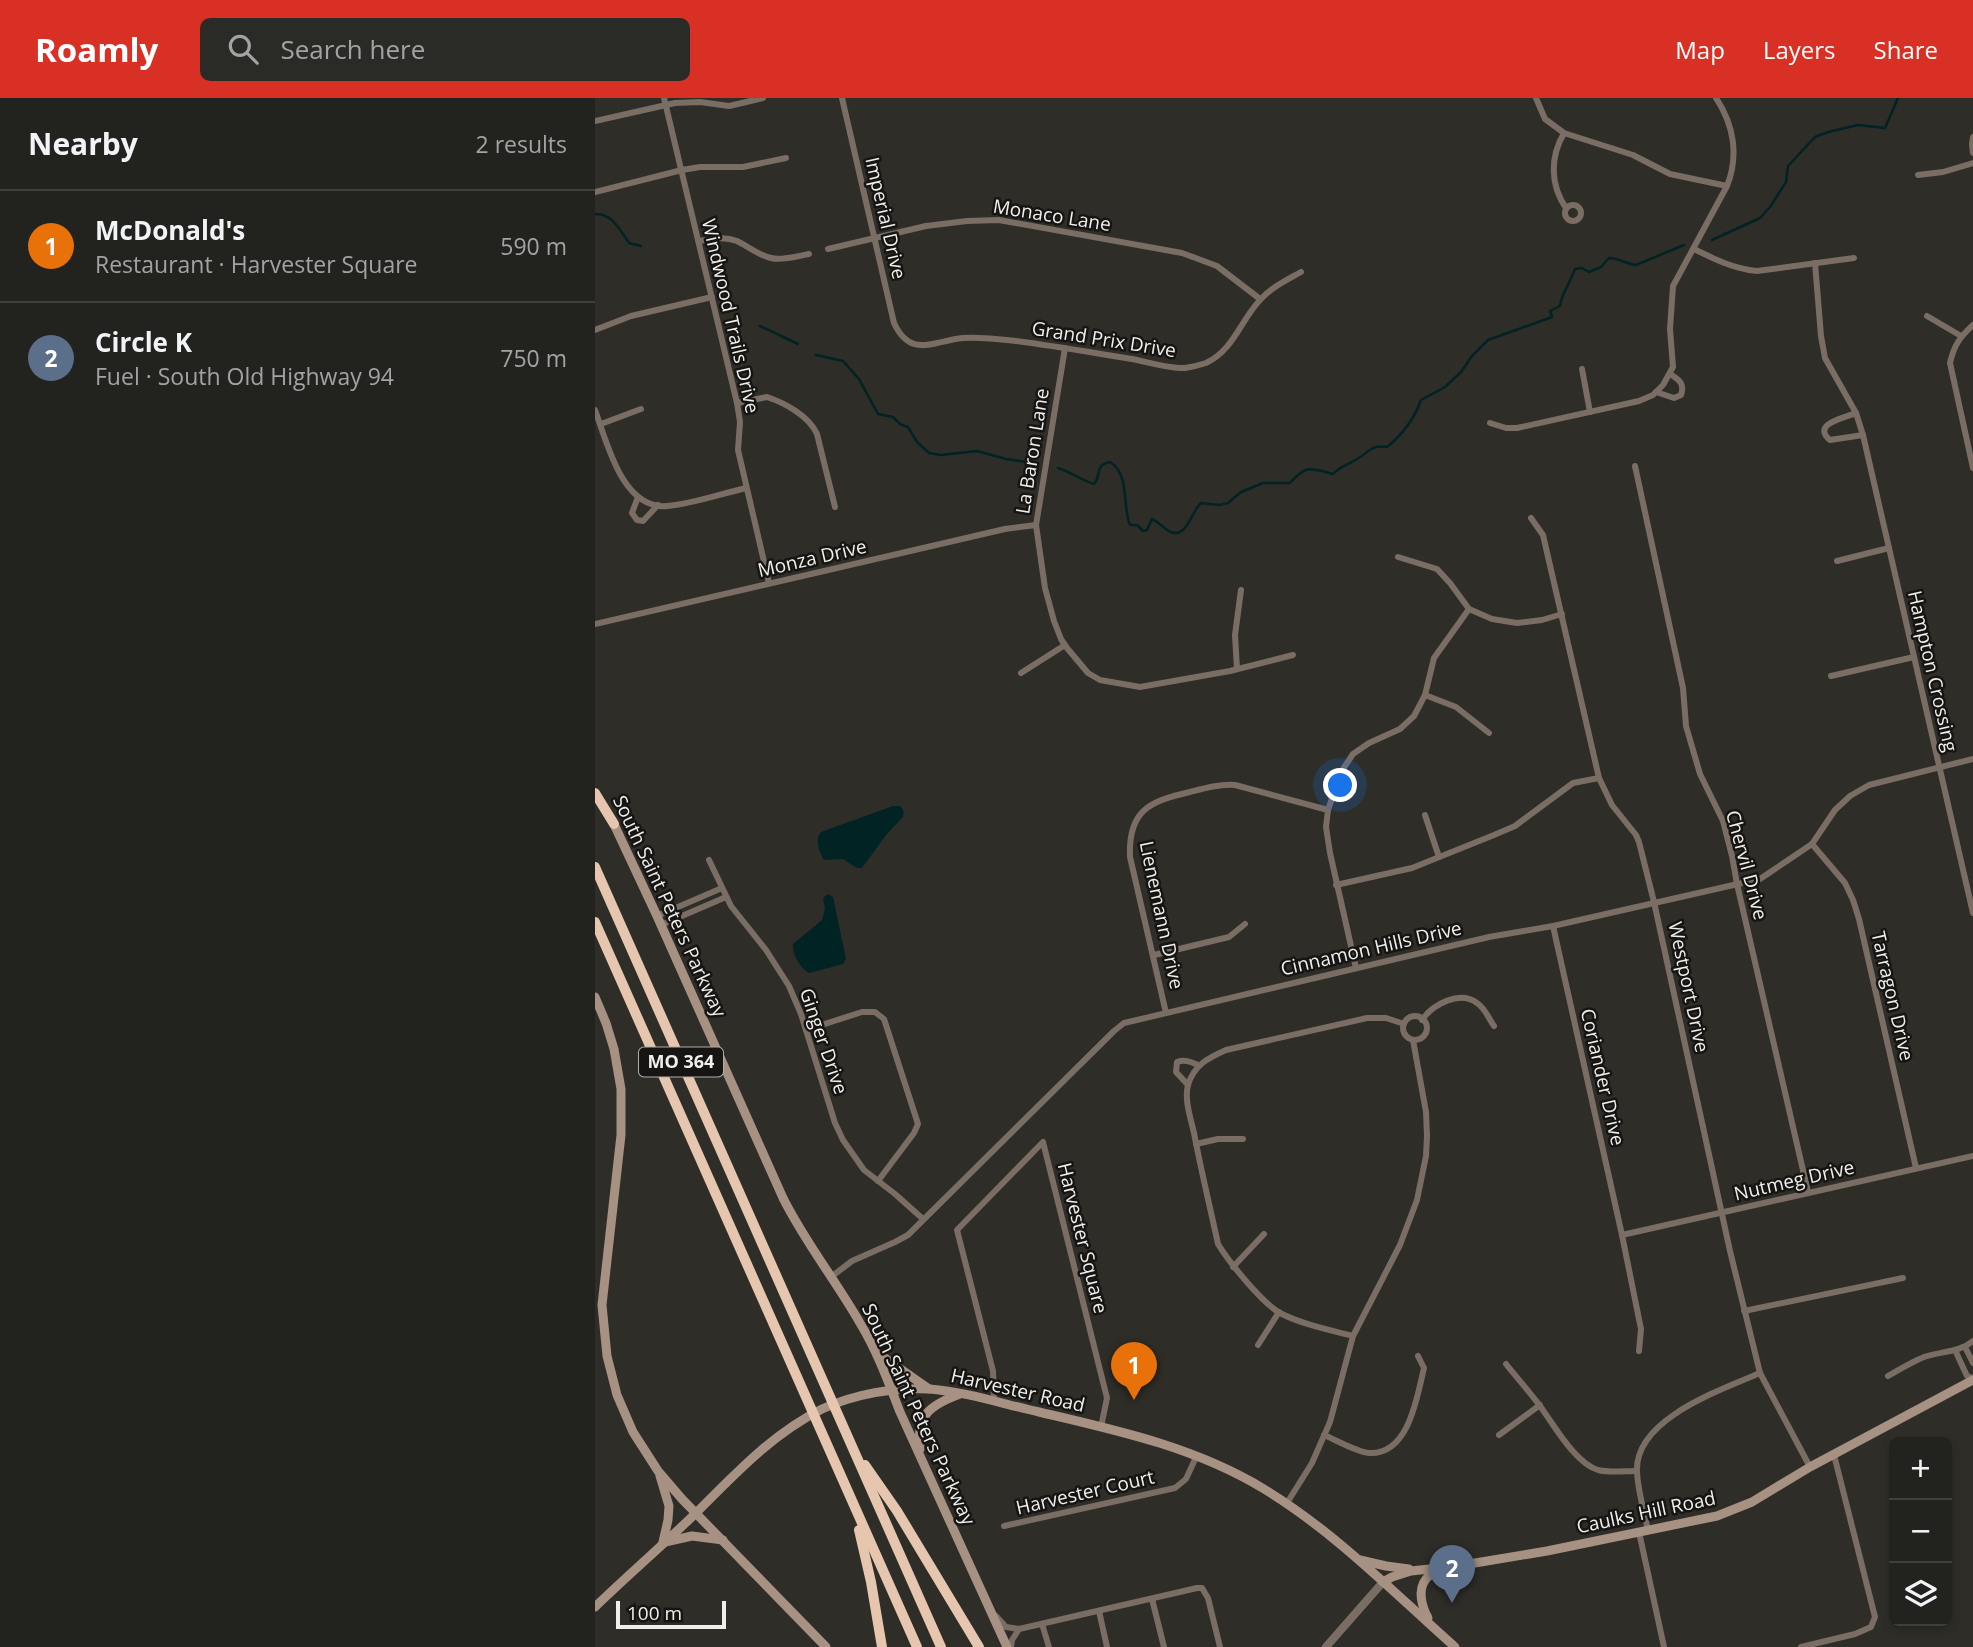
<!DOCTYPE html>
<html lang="en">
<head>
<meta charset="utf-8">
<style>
  body { margin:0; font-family:"Open Sans",sans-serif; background:#2a2a27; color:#f1f3f6 }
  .controls { position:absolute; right:21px; bottom:21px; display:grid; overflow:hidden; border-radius:10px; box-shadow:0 4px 10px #0003 }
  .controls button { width:63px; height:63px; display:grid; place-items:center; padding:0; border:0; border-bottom:2px solid #3f3f3c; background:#22221e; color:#f1f3f6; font:35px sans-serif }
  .scale { position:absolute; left:21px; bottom:18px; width:110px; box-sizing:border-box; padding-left:7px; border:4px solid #efefeb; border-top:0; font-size:19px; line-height:24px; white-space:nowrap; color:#efefeb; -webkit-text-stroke:5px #161513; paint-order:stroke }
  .you { position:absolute; left:746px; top:688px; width:24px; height:24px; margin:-18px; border:5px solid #fff; border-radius:50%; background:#1a73e8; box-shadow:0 0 0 10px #1a73e833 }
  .badge { display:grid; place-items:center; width:46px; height:46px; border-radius:50%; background:#d93025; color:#fff; font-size:23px; font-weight:700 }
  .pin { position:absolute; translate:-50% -58px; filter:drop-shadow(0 2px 4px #0008) }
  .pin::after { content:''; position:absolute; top:37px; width:24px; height:21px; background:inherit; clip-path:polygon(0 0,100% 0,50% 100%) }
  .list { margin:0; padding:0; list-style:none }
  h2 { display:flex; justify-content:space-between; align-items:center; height:91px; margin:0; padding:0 28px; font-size:30px }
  h2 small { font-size:23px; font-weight:400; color:#a2a4a4 }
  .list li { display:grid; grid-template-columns:46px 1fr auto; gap:21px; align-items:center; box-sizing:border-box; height:112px; padding:0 28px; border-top:2px solid #3f3f3c }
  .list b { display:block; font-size:26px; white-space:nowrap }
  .list p { margin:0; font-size:23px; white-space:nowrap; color:#a2a4a4 }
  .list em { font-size:23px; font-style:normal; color:#a2a4a4 }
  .icon { flex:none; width:38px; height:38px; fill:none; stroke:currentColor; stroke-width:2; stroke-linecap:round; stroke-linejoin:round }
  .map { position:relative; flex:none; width:1378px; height:1549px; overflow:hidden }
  header { display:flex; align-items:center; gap:42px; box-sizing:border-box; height:98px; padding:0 35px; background:#d93025; color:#fff }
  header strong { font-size:33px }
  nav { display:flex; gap:38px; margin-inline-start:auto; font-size:24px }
  .search { width:490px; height:63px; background:#2a2a27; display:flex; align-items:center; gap:18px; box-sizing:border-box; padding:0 24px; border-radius:10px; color:#a2a4a4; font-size:26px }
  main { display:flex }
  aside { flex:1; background:#22221e }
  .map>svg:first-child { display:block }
  .water { fill:#012323 }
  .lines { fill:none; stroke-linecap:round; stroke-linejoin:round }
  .stream { stroke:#012323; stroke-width:2.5 }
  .minor { stroke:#7a6d64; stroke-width:6 }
  .tertiary { stroke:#7a6d64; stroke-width:8 }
  .secondary { stroke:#a69182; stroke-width:9 }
  .motorway { stroke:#e6c6af; stroke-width:10 }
  .labels { text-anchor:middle; stroke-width:5; stroke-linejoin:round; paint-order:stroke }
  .shield { fill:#161513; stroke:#aeaeaa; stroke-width:2 }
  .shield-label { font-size:18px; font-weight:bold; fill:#efefeb }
  .street-label { font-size:19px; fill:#efefeb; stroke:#161513 }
</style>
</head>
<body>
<header>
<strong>Roamly</strong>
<div class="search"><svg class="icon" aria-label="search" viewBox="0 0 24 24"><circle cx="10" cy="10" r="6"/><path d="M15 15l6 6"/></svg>Search here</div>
<nav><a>Map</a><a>Layers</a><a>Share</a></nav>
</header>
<main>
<aside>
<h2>Nearby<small>2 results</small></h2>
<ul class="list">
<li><span class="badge" style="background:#e8710a">1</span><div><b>McDonald's</b><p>Restaurant · Harvester Square</p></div><em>590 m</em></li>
<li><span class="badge" style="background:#5c6f8a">2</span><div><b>Circle K</b><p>Fuel · South Old Highway 94</p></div><em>750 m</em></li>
</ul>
</aside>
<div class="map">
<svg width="1378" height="1549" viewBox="0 0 1378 1549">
  <rect width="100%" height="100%" fill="#2e2d28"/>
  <g class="water">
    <path d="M298,708h7c4,4 4,7 3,11l-17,18 -24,33h-5l-14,-9 -19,1c-4,-8 -10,-20 -3,-28z"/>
    <path d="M233,796l5,3 13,62 -3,5 -34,9c-9,-5 -17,-19 -16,-29l29,-24 3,-11 -2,-11z"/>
  </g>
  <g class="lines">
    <g class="stream">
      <path d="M0,116c17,-1 25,16 34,29l12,3"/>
      <path d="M1117,142l48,-22 10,-11 16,-25 2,-16 27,-29 13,-5 30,-7 27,3 13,-30"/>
      <path d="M165,228l38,18"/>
      <path d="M221,257l27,6 16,18 19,35 15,3 7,7 8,3 9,15 12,11 12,2 36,-4 29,8 28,4"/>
      <path d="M463,370c13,4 23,12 36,16 8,-9 0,-19 16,-22 20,12 12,44 20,63h7l6,6 4,-1 5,-11c7,3 12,10 19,13 15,7 21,-21 30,-29l18,2 9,-2 13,-11 22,-9h27c17,-19 20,-15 43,-9 7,-8 15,-9 24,-15 11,-6 15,-15 30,-12 16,-13 27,-27 34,-47l24,-13 16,-15 11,-16 16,-16 64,-23 -2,-6 10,-5c1,-11 11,-25 15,-37l7,-1 7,4 12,-5 8,-9c10,0 17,6 27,7l48,-20"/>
    </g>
    <g class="minor">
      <path d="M69,0l73,305 3,19 -2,28 31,133"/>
      <path d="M247,0l52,225c17,36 39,18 69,15 18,-1 35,1 53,3 39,5 78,12 116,18 16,3 38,10 53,9 7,-1 15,-3 21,-5 28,-13 35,-44 55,-64 11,-12 26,-19 40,-27"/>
      <path d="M941,0l9,21 19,14 69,22 37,19 57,12"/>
      <path d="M0,23l80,-18 25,-1 29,4 34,-8"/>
      <path d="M969,35c-14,24 -14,52 2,75"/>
      <path d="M1378,39l-1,7 1,9"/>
      <path d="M1323,77l25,-3 30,-9"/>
      <path d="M0,94l87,-22 18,-3h43l43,-9"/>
      <circle cx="978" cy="115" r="8"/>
      <path d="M104,143c13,-2 25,-5 38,0 12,6 21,14 34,17 11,3 27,-2 38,-4"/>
      <path d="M233,151l98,-23 41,-5 32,-1 183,33 35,13 43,33"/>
      <path d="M1099,151c20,10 40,20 63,22l97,-13"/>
      <path d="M1220,165l6,73 4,22 31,55 7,22 110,478"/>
      <path d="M1332,218l34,20"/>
      <path d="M1378,227c-13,12 -19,20 -23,38l23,105"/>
      <path d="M0,232l36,-14 81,-19"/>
      <path d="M470,250l-29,177 9,63 9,33 7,18 6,9 21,25 12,7 40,7 90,-16 63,-16"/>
      <path d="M987,271l8,43"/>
      <path d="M1061,294l18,6 7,-3c4,-12 -2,-15 -11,-21"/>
      <path d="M142,305l30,-6c18,6 42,19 50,37l18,73"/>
      <path d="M0,312c12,32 27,100 72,96 26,-2 53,-12 79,-18"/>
      <path d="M1261,315c-12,5 -45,11 -26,27l33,-5"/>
      <path d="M895,325l16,5h11l122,-27 14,-6 10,-10 10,-18 -3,-38 3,-43 54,-100c12,-30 7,-61 -11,-88"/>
      <path d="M6,326l40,-15"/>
      <path d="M1040,368l48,222 3,38 14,48 23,47 9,35 5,28 71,308"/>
      <path d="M43,399l-6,16 5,7 6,1 15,-16"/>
      <path d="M936,420l12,17 56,243 13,27 24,30 3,7 15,60 76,349 30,122 50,94"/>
      <path d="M803,459l39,12 13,14 19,26 23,10 25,4 25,-3 20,-6"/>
      <path d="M1242,463l52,-13"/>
      <path d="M0,526l410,-95 31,-4"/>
      <path d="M642,571l-2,-34 6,-45"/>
      <path d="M426,575l44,-28"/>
      <path d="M1236,578l83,-19"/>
      <path d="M830,597l31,12 33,26"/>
      <path d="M830,717l14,42"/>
      <path d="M1217,746l33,39 8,17 6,19 57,249"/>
      <path d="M114,762l22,46 35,44 23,36 12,28 34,109 8,17 21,30 31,24 28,25"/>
      <path d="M741,787l76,-17 82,-33 21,-9 58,-43 26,-5"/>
      <path d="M62,818l65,-28"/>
      <path d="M66,827l65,-28"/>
      <path d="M958,828l69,309 19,94 -2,22"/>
      <path d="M559,857l75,-18 16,-13"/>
      <path d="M761,870l-26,-115 -4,-26 2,-17 13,-38 12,-18 16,-11 31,-14 14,-13 11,-21 9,-37 35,-49"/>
      <path d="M571,915l-36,-156c-2,-47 20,-56 60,-65 15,-4 29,-8 45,-7l93,25"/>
      <circle cx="820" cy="930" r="12"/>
      <path d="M827,922c11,-16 38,-30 55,-17 8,5 12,16 17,23"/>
      <path d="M211,932l56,-18h13l9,7 34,105 -4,9 -36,48"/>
      <path d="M593,987l-12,-13 1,-10c8,-3 14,0 21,3"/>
      <path d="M601,1046l22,-5h25"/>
      <path d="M1027,1137l351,-79"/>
      <path d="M638,1169l31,-33"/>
      <path d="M236,1179l21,-16 43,-19 13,-7 206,-204 10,-8 365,-86 64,-11 207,-47 52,-35 23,-34 15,-14 19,-11 104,-26"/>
      <path d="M1149,1213l159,-33"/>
      <path d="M758,1238c-23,-6 -52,-12 -73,-23 -18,-10 -51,-51 -62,-69 -8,-37 -17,-74 -24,-111 -3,-14 -10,-33 -6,-48 6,-20 20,-27 38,-35l141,-32h19l18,6"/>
      <path d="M663,1247l21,-33"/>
      <path d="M1370,1249l8,16"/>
      <path d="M1360,1252l12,26 6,2"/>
      <path d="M911,1266c11,14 23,27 34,42 14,19 35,57 58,64 12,3 26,1 38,1"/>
      <path d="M1293,1278c12,-7 24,-14 36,-19 17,-6 35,-4 49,-16"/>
      <path d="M399,1303l-1,-30 -36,-141 86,-88 64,256 -6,29"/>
      <path d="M729,1337c12,5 34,18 46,18 39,1 47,-56 54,-85l-6,-12"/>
      <path d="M904,1337l41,-30"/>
      <path d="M692,1405l25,-40 18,-41 23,-86 47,-91 17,-45 9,-44 1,-20 -1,-24 -13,-72"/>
      <path d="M409,1428l171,-38 11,-9 11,-24"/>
      <path d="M1053,1432c-4,-18 -10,-39 -11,-58 -3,-53 84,-82 123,-99"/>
      <path d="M1044,1434l25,115"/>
      <path d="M557,1501l12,48"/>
      <path d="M504,1513l8,36"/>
      <path d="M401,1518l10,11 13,2 178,-41h5l6,10 12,49"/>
      <path d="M447,1526l7,23"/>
      <path d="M416,1549l1,-7 7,-11"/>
      <path d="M1206,1549l54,-13 16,-7 4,-10 -41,-162"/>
    </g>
    <path class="tertiary" d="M731,1549l57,-65"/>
    <g class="secondary">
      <path d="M17,722l45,96 126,282c22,44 53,83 77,125 17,28 28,58 40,89l107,235"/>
      <path d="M0,899l11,26 8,26 7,40v46l-19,170 5,51 10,39 16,37 25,39 24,28 144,148"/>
      <path d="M284,1256l50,35"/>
      <path d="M325,1351c-4,-34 10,-44 40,-55"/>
      <path d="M65,1378l9,30 -1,14 -5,22"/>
      <path d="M70,1444l27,-6 31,4"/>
      <path d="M765,1462l26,6 23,3"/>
      <path d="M788,1484l9,-5 19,-6 46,-5 90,-15 170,-35 35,-14 58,-35 163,-87"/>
      <path d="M0,1509c33,-32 68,-62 101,-94 39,-39 76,-79 126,-104 33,-15 72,-22 108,-20 37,3 73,15 109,23 77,18 156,35 225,77 71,43 129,103 191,158"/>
      <path d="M833,1520c-6,-11 -11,-28 -2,-39 3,-4 10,-8 14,-11"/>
    </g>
    <g class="motorway">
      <path d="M0,695l19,31"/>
      <path d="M0,769l346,780"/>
      <path d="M0,824l322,725"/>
      <path d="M270,1367l32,46 82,136"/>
      <path d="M264,1432l12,52 11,65"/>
    </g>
  </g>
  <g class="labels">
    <rect class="shield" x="44" y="949.5" width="84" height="29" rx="5"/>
    <g class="shield-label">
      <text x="86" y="970">MO 364</text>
    </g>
    <g class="street-label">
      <text transform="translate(457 117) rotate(9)" y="7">Monaco Lane</text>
      <text transform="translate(291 120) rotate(77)" y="7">Imperial Drive</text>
      <text transform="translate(136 218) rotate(77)" y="7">Windwood Trails Drive</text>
      <text transform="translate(509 241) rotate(9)" y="7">Grand Prix Drive</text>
      <text transform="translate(437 353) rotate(-81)" y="7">La Baron Lane</text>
      <text transform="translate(217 460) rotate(-13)" y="7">Monza Drive</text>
      <text transform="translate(1338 573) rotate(77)" y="7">Hampton Crossing</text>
      <text transform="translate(1152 767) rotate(75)" y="7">Chervil Drive</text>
      <text transform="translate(75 808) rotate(65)" y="7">South Saint Peters Parkway</text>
      <text transform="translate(567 817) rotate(78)" y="7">Lienemann Drive</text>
      <text transform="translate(776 850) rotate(-13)" y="7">Cinnamon Hills Drive</text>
      <text transform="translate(1094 889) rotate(78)" y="7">Westport Drive</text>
      <text transform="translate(1298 898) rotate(77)" y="7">Tarragon Drive</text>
      <text transform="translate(229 943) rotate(71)" y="7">Ginger Drive</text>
      <text transform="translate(1008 979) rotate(77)" y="7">Coriander Drive</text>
      <text transform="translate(1199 1082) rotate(-13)" y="7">Nutmeg Drive</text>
      <text transform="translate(488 1140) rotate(76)" y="7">Harvester Square</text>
      <text transform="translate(423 1292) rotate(13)" y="7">Harvester Road</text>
      <text transform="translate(324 1316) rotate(65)" y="7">South Saint Peters Parkway</text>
      <text transform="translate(490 1394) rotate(-13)" y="7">Harvester Court</text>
      <text transform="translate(1051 1414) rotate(-12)" y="7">Caulks Hill Road</text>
    </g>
  </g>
</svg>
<div class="controls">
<button>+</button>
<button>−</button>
<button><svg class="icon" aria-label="layers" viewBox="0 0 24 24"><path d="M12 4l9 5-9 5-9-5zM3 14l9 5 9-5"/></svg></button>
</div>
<div class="scale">100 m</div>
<div class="you"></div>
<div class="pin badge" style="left:539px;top:1302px;background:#e8710a">1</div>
<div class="pin badge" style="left:857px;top:1505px;background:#5c6f8a">2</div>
</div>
</main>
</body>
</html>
